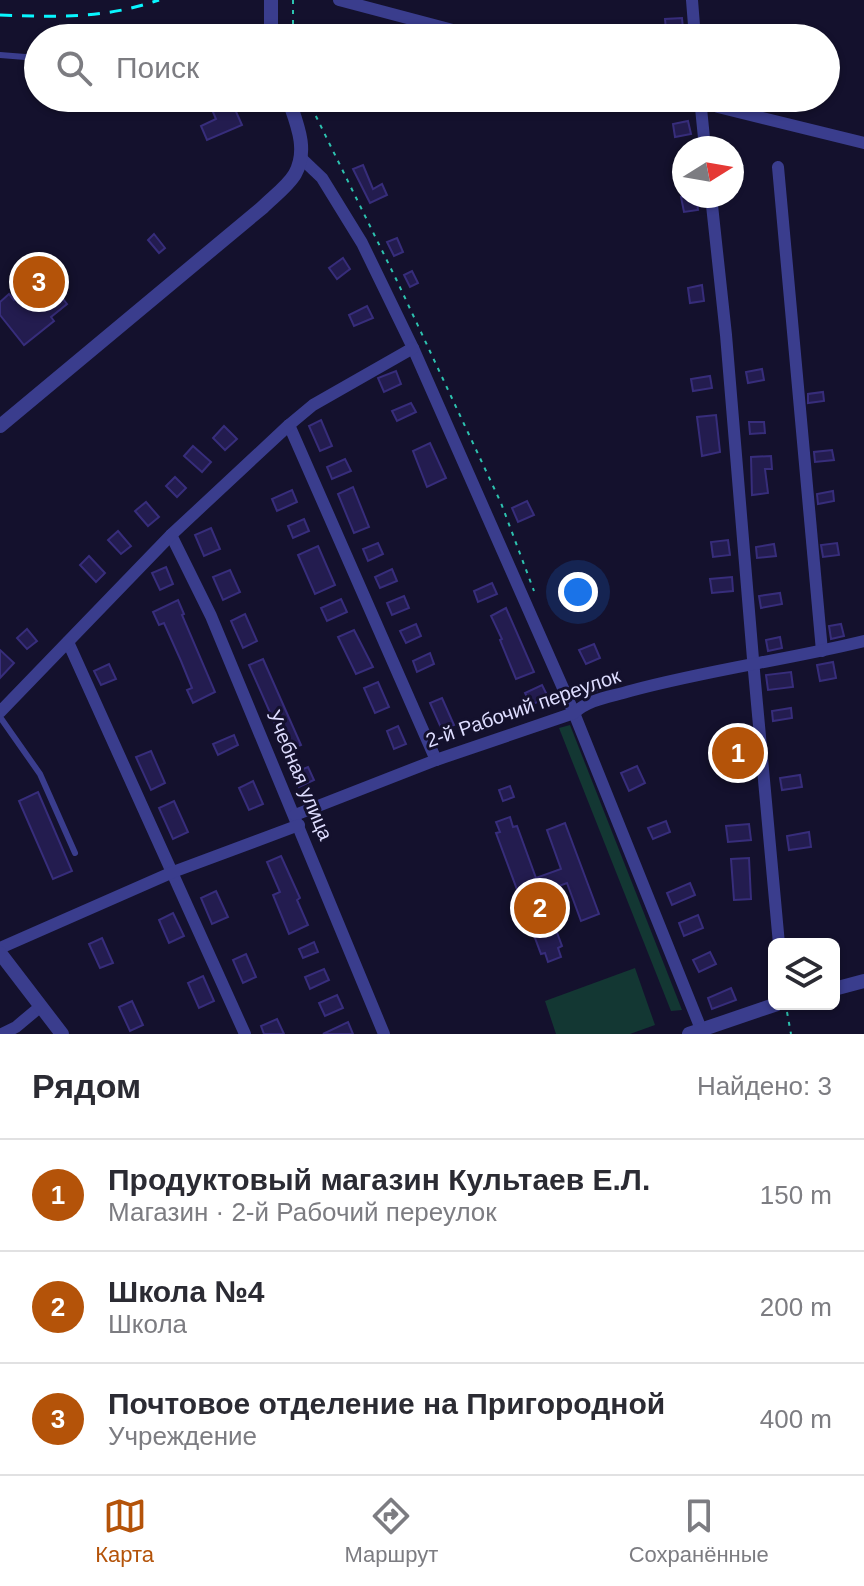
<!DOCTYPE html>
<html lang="ru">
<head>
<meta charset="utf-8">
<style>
  body { margin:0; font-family:Helvetica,sans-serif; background:#f7f7f7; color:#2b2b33 }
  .controls { position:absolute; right:24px; bottom:24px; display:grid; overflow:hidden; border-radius:12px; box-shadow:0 2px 6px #0004 }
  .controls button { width:72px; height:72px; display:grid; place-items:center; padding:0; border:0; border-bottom:2px solid #e1e1e2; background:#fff; color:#2b2b33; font:40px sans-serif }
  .compass { position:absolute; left:672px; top:136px; width:72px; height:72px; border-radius:50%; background:#fff; box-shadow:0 2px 6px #0004; rotate:79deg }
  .you { position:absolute; left:578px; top:592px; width:28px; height:28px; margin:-20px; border:6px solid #fff; border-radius:50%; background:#1a73e8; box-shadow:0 0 0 12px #1a73e833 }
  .badge { display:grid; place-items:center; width:52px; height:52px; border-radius:50%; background:#b45309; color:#fff; font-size:26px; font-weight:700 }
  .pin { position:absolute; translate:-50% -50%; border:4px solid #fff; box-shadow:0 2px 8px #0006 }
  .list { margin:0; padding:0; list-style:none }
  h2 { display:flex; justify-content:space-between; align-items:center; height:104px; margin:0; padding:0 32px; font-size:34px }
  h2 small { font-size:26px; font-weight:400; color:#7c7c81 }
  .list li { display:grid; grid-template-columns:52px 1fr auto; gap:24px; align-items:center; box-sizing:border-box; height:112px; padding:0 32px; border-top:2px solid #e1e1e2 }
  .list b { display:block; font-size:30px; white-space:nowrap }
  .list p { margin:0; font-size:26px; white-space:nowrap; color:#7c7c81 }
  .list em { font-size:26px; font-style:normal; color:#7c7c81 }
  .icon { flex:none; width:44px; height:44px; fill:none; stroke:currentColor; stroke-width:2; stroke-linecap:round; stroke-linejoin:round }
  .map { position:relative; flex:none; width:864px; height:1034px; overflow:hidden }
  .search { position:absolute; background:#fff; box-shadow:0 2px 6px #0004; left:24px; right:24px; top:24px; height:88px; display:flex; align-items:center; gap:20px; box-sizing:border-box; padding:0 28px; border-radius:44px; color:#7c7c81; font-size:30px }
  .sheet { height:440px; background:#fff }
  nav { display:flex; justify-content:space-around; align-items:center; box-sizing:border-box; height:112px; border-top:2px solid #e1e1e2; background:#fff; font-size:22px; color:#7c7c81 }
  nav a { display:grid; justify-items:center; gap:4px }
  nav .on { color:#b45309 }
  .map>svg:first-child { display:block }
  .green { fill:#133733 }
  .building { fill:#231c4f; stroke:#372d7b; stroke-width:2 }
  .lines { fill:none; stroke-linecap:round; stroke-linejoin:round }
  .path { stroke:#2dc3b0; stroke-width:2; stroke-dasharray:4 6; stroke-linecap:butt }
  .service { stroke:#3a3d8d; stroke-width:6 }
  .minor { stroke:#3a3d8d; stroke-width:12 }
  .tertiary { stroke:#3a3d8d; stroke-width:14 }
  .rail { stroke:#09f7ff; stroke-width:3; stroke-dasharray:12 10; stroke-linecap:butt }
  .labels { text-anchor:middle; stroke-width:6; stroke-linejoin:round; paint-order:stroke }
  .street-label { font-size:20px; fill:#deddff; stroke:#14112d }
</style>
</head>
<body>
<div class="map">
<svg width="864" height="1034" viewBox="0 0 864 1034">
  <rect width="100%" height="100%" fill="#14112d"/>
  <g class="green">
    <path d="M570,725l112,285 -11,1 -112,-283z"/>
    <path d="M635,968l20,57 -25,9h-74l-11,-33z"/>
  </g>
  <g class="building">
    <path d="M682,18l1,11 -17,1 -1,-11z"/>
    <path d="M207,98h23l12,27 -35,15 -6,-14 15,-7z"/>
    <path d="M688,121l3,13 -16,3 -2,-13z"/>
    <path d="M363,165l10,24 9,-5 5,11 -17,8 -17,-34z"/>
    <path d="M691,196h5l2,14 -14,2 -3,-15z"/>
    <path d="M154,234l11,14 -6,5 -11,-13z"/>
    <path d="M397,238l6,14 -9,4 -7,-14z"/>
    <path d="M343,258l7,11 -13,10 -8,-11z"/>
    <path d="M40,270l27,34 -16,13 3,4 -30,24 -24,-30v-13l9,-8 5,6 15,-12 -5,-6z"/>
    <path d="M412,271l6,12 -8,4 -6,-12z"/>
    <path d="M702,285l2,16 -14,2 -2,-15z"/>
    <path d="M367,306l6,12 -19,8 -5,-11z"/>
    <path d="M762,369l2,11 -16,3 -2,-11z"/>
    <path d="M396,371l5,13 -17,8 -6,-14z"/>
    <path d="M710,376l2,12 -19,3 -2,-12z"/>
    <path d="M823,392l1,9 -16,2v-9z"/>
    <path d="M411,403l5,9 -19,9 -5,-10z"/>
    <path d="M716,415l4,37 -18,4 -5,-39z"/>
    <path d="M321,420l11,26 -12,5 -11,-25z"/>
    <path d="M749,422h15l1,11 -15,1z"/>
    <path d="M224,426l13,13 -12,11 -12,-12z"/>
    <path d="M430,443l16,35 -19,9 -14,-36z"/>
    <path d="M193,446l18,16 -9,10 -18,-16z"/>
    <path d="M832,450l2,10 -19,2 -1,-10z"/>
    <path d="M771,456l1,13h-7l3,24 -16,2 -1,-38z"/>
    <path d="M345,459l6,12 -19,8 -5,-12z"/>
    <path d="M175,477l11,11 -9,9 -11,-11z"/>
    <path d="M353,487l16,40 -15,6 -16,-39z"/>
    <path d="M292,490l5,12 -20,9 -5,-12z"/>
    <path d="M833,491l1,10 -16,3 -1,-10z"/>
    <path d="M527,501l7,14 -16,7 -6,-14z"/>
    <path d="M146,502l13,15 -11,9 -13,-15z"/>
    <path d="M304,519l5,12 -16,7 -5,-12z"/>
    <path d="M211,528l9,21 -16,7 -9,-21z"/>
    <path d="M118,531l13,15 -10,8 -13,-14z"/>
    <path d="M728,540l2,15 -17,2 -2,-15z"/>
    <path d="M378,543l5,11 -15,7 -5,-12z"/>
    <path d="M837,543l2,12 -16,2 -2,-12z"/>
    <path d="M774,544l2,12 -19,2 -1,-11z"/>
    <path d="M318,546l17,39 -20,9 -17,-39z"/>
    <path d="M89,556l16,17 -9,9 -16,-17z"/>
    <path d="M166,567l7,17 -13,6 -8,-17z"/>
    <path d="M392,569l5,12 -17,7 -5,-11z"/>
    <path d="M230,570l10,22 -17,8 -10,-23z"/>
    <path d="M732,577l1,14 -21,2 -2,-14z"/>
    <path d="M492,583l5,11 -19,8 -4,-11z"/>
    <path d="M780,593l2,11 -21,4 -2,-12z"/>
    <path d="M404,596l5,12 -17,7 -5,-12z"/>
    <path d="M341,599l6,13 -20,9 -6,-13z"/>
    <path d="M178,600l6,14 -2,1 33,77 -22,11 -6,-13 5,-2 -11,-27 -17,-38 -5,2 -6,-13z"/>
    <path d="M506,608l28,64 -18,7 -16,-39 2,-1 -11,-23z"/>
    <path d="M245,614l12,27 -14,7 -12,-27z"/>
    <path d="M416,624l5,12 -15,7 -6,-12z"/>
    <path d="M841,624l3,12 -13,3 -2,-13z"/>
    <path d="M27,629l10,12 -10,8 -10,-11z"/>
    <path d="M354,630l19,37 -17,7 -18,-37z"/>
    <path d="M780,637l2,11 -14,3 -2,-11z"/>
    <path d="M594,644l6,14 -14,6 -7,-14z"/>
    <path d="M0,650l14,13 -14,15z"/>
    <path d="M430,653l4,11 -17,8 -4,-11z"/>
    <path d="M263,659l38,86 -14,6 -38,-86z"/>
    <path d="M833,662l3,16 -16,3 -3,-16z"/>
    <path d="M109,664l7,15 -15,6 -7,-14z"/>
    <path d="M791,672l2,15 -25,3 -2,-15z"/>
    <path d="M598,677l5,11 -19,8 -4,-11z"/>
    <path d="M378,682l11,25 -14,6 -11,-25z"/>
    <path d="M542,685l6,12 -17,8 -6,-12z"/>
    <path d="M442,698l12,27 -12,5 -12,-27z"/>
    <path d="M791,708l1,10 -19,3 -1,-10z"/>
    <path d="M398,726l8,18 -12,5 -7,-18z"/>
    <path d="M234,735l4,10 -20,10 -5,-11z"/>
    <path d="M742,737l5,38 -16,2 -3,-19 -8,2 -3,-20z"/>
    <path d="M151,751l14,32 -14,7 -15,-33z"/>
    <path d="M637,766l8,17 -16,8 -8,-18z"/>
    <path d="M308,767l6,13 -15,7 -6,-14z"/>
    <path d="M800,775l2,12 -20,3 -2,-12z"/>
    <path d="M253,781l10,23 -14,6 -10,-22z"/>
    <path d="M510,786l4,11 -11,4 -4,-11z"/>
    <path d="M38,792l34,79 -19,8 -34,-78z"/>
    <path d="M174,801l14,31 -15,7 -14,-31z"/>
    <path d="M510,817l3,10 4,-1 19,52 25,-9 -14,-39 18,-7 34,91 -18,7 -14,-38 -25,9 20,54 -4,2 3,9 -13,5 -3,-9 -4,1 -45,-121 4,-1 -4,-10z"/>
    <path d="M666,821l4,11 -17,7 -5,-11z"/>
    <path d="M749,824l2,16 -23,2 -2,-16z"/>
    <path d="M809,832l2,15 -22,3 -2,-14z"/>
    <path d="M281,856l19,42 -3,2 11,25 -19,9 -16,-39 7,-3 -13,-30z"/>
    <path d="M749,858l2,41 -17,1 -3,-41z"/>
    <path d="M690,883l5,12 -23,10 -5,-12z"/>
    <path d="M216,891l12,26 -16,7 -11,-26z"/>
    <path d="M173,913l11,23 -15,7 -10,-23z"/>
    <path d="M698,915l5,13 -19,8 -5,-13z"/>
    <path d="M102,938l11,25 -13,5 -11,-24z"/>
    <path d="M314,942l4,10 -15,6 -4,-9z"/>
    <path d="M710,952l6,12 -17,8 -6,-12z"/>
    <path d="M246,954l10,23 -13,6 -10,-23z"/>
    <path d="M324,969l5,11 -19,9 -5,-12z"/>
    <path d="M203,976l11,25 -15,7 -11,-25z"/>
    <path d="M731,988l5,12 -24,9 -4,-11z"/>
    <path d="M337,995l6,13 -18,8 -6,-13z"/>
    <path d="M132,1001l11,24 -13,6 -11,-24z"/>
    <path d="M277,1019l7,15h-20l-3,-8z"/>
    <path d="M348,1022l5,12h-30z"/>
  </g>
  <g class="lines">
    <g class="path">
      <path d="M293,0v38"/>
      <path d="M307,98l91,185 103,220 33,88"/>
      <path d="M787,1012l4,22"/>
    </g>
    <g class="service">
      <path d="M0,55l38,3"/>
      <path d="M0,717l40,57 35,79"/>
    </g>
    <g class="minor">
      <path d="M339,0l144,38"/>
      <path d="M692,0l3,38"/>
      <path d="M700,98l5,50"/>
      <path d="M704,98l14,9 146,36"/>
      <path d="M301,158l21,20 40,65 51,105 161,365 129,321"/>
      <path d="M778,167l44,484"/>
      <path d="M711,196l15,139 28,336 25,273"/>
      <path d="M289,425l147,335"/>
      <path d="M171,535l40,81 173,418"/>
      <path d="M68,642l177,392"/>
      <path d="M0,712l171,-177 118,-110 24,-20 100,-57"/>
      <path d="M295,815l141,-55 138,-47c15,-14 36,-16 56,-22 77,-21 156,-31 234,-50"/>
      <path d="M0,948l173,-76 126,-47"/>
      <path d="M2,1034l14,-7 25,-21"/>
    </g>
    <g class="tertiary">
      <path d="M271,0v38"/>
      <path d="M0,426l263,-219c10,-10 25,-21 32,-33 14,-25 1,-52 -7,-76"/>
      <path d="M0,953l62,81"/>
      <path d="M834,989l30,-8"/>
      <path d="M689,1034l88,-30"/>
    </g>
    <path class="rail" d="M0,15c57,2 104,4 159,-15"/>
  </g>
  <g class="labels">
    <g class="street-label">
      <text transform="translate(523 708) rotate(-19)" y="7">2-й Рабочий переулок</text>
      <text transform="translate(300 775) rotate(67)" y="7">Учебная улица</text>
    </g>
  </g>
</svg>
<div class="controls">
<button><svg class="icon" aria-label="layers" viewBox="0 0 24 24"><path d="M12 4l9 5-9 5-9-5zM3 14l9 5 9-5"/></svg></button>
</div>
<svg class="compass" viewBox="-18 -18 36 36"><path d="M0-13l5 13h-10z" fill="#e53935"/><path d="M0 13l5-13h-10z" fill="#7c7c81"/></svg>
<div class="you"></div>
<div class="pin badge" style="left:738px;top:753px">1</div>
<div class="pin badge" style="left:540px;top:908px">2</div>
<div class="pin badge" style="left:39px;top:282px">3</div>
<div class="search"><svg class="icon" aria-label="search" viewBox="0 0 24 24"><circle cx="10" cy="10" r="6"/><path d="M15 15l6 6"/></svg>Поиск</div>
</div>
<section class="sheet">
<h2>Рядом<small>Найдено: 3</small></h2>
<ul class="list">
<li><span class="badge">1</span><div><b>Продуктовый магазин Культаев Е.Л.</b><p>Магазин · 2-й Рабочий переулок</p></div><em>150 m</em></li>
<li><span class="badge">2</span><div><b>Школа №4</b><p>Школа</p></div><em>200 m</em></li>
<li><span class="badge">3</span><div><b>Почтовое отделение на Пригородной</b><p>Учреждение</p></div><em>400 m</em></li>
</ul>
</section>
<nav>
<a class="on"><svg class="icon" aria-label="map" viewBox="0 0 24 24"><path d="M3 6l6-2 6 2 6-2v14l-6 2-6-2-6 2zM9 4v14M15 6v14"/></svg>Карта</a>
<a><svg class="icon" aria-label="directions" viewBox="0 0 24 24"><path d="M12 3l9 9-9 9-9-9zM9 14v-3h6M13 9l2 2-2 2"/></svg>Маршрут</a>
<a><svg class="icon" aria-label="saved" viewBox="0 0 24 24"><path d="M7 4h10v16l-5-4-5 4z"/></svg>Сохранённые</a>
</nav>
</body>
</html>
